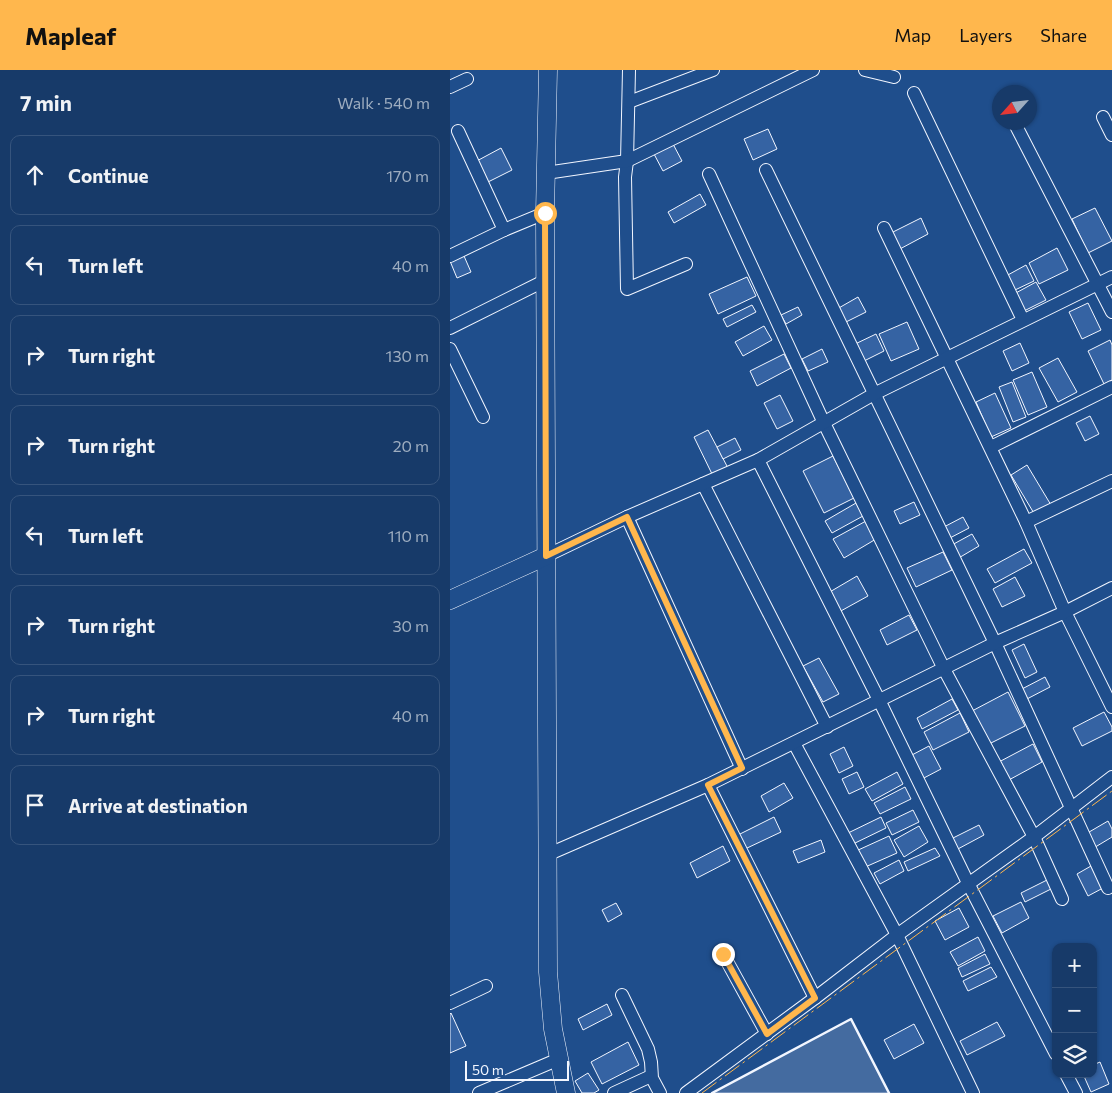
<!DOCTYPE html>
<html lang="en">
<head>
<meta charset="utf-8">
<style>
  body { margin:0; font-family:Commissioner,sans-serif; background:#244571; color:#f1f3f6 }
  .controls { position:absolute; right:15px; bottom:15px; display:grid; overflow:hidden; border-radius:10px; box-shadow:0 1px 4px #0004 }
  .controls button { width:45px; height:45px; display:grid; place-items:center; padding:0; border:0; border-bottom:1px solid #36547d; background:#173a69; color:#f1f3f6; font:25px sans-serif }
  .compass { position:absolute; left:542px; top:15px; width:45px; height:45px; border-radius:50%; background:#173a69; box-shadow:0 1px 4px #0004; rotate:243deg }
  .scale { position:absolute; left:15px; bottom:12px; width:104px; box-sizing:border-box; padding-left:5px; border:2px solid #f2f6ff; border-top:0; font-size:14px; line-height:18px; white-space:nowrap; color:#f2f6ff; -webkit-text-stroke:4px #1f4e8c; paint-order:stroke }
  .stop { position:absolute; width:15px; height:15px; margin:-11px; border:4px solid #ffb74d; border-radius:50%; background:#fff }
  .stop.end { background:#ffb74d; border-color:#fff; box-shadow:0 1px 5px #0008 }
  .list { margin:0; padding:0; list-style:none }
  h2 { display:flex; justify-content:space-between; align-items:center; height:65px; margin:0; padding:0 20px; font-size:21px }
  h2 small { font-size:16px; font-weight:400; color:#9eadc0 }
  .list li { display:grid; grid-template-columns:32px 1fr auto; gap:15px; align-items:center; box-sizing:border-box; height:80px; margin:0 10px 10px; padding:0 10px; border:1px solid #36547d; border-radius:10px }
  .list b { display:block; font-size:19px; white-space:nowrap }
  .list em { font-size:16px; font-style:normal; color:#9eadc0 }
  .icon { flex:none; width:28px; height:28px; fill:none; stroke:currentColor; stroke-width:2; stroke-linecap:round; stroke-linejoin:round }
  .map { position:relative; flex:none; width:662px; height:1023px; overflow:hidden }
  header { display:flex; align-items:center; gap:30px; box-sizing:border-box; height:70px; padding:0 25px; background:#ffb74d; color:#111 }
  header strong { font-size:24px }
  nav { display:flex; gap:28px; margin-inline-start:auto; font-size:18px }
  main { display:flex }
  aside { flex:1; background:#173a69 }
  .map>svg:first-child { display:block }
  .water { fill:#446ba0; stroke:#a8bbd7 }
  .building { fill:#3563a3; stroke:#f2f6ff }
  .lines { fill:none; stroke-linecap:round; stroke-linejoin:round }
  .street-casing { stroke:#f2f6ff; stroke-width:14 }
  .secondary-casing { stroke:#f2f6ff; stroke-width:19 }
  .street { stroke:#1f4e8c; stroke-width:12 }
  .secondary { stroke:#1f4e8c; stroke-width:18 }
  .wall { stroke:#f2f6ff; stroke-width:2.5 }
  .power { stroke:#ffb74d; stroke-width:1; stroke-dasharray:18 4 2.5 4; stroke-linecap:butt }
  .route { stroke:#ffb74d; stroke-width:6 }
</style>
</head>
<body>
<header>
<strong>Mapleaf</strong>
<nav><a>Map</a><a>Layers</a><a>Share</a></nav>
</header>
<main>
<aside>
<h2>7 min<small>Walk · 540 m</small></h2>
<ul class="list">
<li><svg class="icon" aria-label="ahead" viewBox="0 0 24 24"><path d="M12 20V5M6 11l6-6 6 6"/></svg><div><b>Continue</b></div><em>170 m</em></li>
<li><svg class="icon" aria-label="left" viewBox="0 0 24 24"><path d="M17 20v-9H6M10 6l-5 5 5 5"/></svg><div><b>Turn left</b></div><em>40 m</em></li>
<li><svg class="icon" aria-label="right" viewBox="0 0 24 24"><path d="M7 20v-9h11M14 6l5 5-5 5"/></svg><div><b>Turn right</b></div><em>130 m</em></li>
<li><svg class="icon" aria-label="right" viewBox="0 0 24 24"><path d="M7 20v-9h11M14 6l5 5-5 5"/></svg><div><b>Turn right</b></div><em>20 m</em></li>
<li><svg class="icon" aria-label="left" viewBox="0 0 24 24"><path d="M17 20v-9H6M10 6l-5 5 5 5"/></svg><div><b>Turn left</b></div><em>110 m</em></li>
<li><svg class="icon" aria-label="right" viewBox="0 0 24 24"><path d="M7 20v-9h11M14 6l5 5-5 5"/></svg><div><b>Turn right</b></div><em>30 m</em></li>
<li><svg class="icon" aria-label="right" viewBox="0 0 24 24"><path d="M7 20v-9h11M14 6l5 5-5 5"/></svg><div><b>Turn right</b></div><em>40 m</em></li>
<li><svg class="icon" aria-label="arrive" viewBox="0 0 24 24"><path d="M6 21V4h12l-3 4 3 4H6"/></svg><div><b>Arrive at destination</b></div></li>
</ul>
</aside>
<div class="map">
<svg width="662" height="1023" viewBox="0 0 662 1023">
  <rect width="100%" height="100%" fill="#1f4e8c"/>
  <path class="water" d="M401,949l38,74h-177z"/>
  <g class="building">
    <path d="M318,59l9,20 -24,11 -9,-21z"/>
    <path d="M223,74l9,17 -19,10 -9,-17z"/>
    <path d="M51,78l11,22 -28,14 -11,-21z"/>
    <path d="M250,124l6,11 -32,18 -6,-11z"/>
    <path d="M645,138l17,33 -24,12 -16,-34z"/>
    <path d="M471,148l7,16 -30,16 -9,-16z"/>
    <path d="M607,178l11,22 -29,14 -10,-21z"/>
    <path d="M14,186l7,16 -14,6 -7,-17z"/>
    <path d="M576,195l8,16 -19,9 -9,-14z"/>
    <path d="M297,207l9,19 -38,18 -9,-20z"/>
    <path d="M586,212l10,18 -22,11 -10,-17z"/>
    <path d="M408,227l8,15 -22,11 -7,-14z"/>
    <path d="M638,233l13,27 -19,9 -13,-27z"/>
    <path d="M302,235l4,7 -29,15 -4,-8z"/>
    <path d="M348,237l4,8 -16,9 -5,-9z"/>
    <path d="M457,252l12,27 -28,12 -12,-27z"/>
    <path d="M314,256l8,14 -29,16 -8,-14z"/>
    <path d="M426,264l8,17 -24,12 -9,-17z"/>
    <path d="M660,270l2,5v35l-8,4 -16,-33z"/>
    <path d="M570,273l9,20 -17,8 -9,-20z"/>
    <path d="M372,279l6,13 -20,9 -6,-12z"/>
    <path d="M334,284l7,14 -34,18 -7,-15z"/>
    <path d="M608,288l19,34 -19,10 -19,-34z"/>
    <path d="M582,302l15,35 -19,8 -15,-35z"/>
    <path d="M562,312l14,35 -13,5 -14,-35z"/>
    <path d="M545,323l16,35 -20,9 -15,-35z"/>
    <path d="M330,325l13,26 -16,8 -13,-26z"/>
    <path d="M640,346l9,18 -14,7 -9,-18z"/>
    <path d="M258,360l20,38 -15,8 -19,-39z"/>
    <path d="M285,368l6,12 -18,9 -6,-12z"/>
    <path d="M383,386l21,42 -30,15 -21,-42z"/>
    <path d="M577,395l24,40 -16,10 -24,-40z"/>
    <path d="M464,432l6,13 -20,9 -6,-13z"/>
    <path d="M406,433l7,13 -31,17 -7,-12z"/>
    <path d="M513,447l6,11 -21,11 -6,-11z"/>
    <path d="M416,451l10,18 -32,19 -11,-19z"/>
    <path d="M522,464l7,12 -22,13 -7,-13z"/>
    <path d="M574,479l8,14 -37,20 -8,-14z"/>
    <path d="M493,482l9,18 -36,17 -9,-19z"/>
    <path d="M407,506l11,20 -29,16 -11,-19z"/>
    <path d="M565,507l10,19 -23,11 -9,-18z"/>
    <path d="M459,545l8,15 -30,15 -7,-15z"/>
    <path d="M574,574l13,28 -12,6 -13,-28z"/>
    <path d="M369,588l20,36 -16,8 -20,-36z"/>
    <path d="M595,607l5,10 -25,13 -5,-10z"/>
    <path d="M558,622l17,34 -36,18 -17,-33z"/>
    <path d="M502,629l6,11 -36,19 -5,-11z"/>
    <path d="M654,642l8,15v4l-30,15 -9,-18z"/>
    <path d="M510,643l9,19 -36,18 -9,-18z"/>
    <path d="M583,674l9,18 -35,19 -10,-18z"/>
    <path d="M479,676l12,23 -19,10 -12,-23z"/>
    <path d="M394,677l9,19 -14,7 -9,-19z"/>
    <path d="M407,702l7,15 -15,7 -7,-15z"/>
    <path d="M447,702l6,12 -31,17 -7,-12z"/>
    <path d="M334,713l9,15 -24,14 -8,-16z"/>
    <path d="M455,717l6,12 -31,15 -6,-11z"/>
    <path d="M463,740l6,12 -27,13 -6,-12z"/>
    <path d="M324,747l7,15 -36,17 -7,-14z"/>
    <path d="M431,747l5,11 -35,17 -5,-11z"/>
    <path d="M658,751l4,8v8l-20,12 -8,-14z"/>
    <path d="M529,755l5,10 -28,15 -5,-11z"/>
    <path d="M469,756l9,16 -24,15 -10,-17z"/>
    <path d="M439,766l8,17 -34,15 -7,-17z"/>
    <path d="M371,770l4,12 -27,11 -5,-12z"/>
    <path d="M273,776l7,15 -33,17 -7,-15z"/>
    <path d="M485,778l5,8 -32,15 -4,-9z"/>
    <path d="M449,790l5,11 -24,13 -6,-11z"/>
    <path d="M641,796l12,22 -15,8 -11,-22z"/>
    <path d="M599,809l4,9 -28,14 -4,-9z"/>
    <path d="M571,832l8,16 -27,15 -9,-17z"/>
    <path d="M166,833l6,11 -14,8 -6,-12z"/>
    <path d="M509,838l10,19 -24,13 -10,-19z"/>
    <path d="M528,867l7,14 -27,15 -8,-14z"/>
    <path d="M535,884l5,10 -28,13 -4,-9z"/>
    <path d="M541,897l6,10 -29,14 -5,-10z"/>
    <path d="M157,934l5,11 -29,15 -5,-11z"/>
    <path d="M1,943l15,33 -16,7v-39z"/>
    <path d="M547,952l8,14 -38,19 -7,-14z"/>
    <path d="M464,954l10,19 -30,16 -10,-19z"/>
    <path d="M178,972l11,23 -37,19 -11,-22z"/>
    <path d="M650,992l9,22 -18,8 -8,-18h10v-9z"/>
    <path d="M138,1003l11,17 -5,3h-12l-7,-12z"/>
  </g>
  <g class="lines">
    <defs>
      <g id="street">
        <path d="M179,0l-2,91 -2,16 2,112 59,-25"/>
        <path d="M415,0l29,7"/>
        <path d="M0,17l17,-8"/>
        <path d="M464,23l109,227"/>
        <path d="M179,32l84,-32"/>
        <path d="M653,47l9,18"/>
        <path d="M564,52l98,190"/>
        <path d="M8,61l46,99"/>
        <path d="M316,100l229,473 113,245"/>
        <path d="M96,103l81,-12 186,-91"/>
        <path d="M259,104l114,247 121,248 90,168 28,62"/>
        <path d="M434,158l142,294 39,90 47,95"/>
        <path d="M0,186l54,-26 41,-17"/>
        <path d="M0,258l96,-48"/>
        <path d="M0,279l33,68"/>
        <path d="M541,377l121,-60"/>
        <path d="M308,390l121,240 90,185 87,169"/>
        <path d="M253,414l124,243"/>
        <path d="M177,447l115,252"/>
        <path d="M576,452l86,-41"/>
        <path d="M96,486l81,-39 131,-57 116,-66 238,-117"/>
        <path d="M344,673l103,192 76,158"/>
        <path d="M258,715l107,213"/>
        <path d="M99,784l159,-69 287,-142 70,-31 47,-24"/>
        <path d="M273,884l44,80"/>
        <path d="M172,925l26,54 3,13 1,16 8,15"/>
        <path d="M0,933l36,-17"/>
        <path d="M616,1004l10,19"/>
        <path d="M29,1023l80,-34"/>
        <path d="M164,1023l37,-17"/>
        <path d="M236,1023l129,-95 82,-63 137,-98 78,-60"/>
      </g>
      <g id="secondary">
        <path d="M98,0l-3,143 3,759 5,57 13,64"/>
        <path d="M0,530l96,-44"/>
      </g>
    </defs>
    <use href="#street" class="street-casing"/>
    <use href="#secondary" class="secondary-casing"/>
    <use href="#street" class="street"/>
    <use href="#secondary" class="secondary"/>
    <path class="wall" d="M262,1023l139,-74 38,74"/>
    <path class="power" d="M252,1023l410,-302"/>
  </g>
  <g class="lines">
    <path class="route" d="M95,143l1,343 81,-39 115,251 -34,17 107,213 -48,36 -44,-80"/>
  </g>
</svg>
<div class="controls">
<button>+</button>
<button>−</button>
<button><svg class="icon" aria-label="layers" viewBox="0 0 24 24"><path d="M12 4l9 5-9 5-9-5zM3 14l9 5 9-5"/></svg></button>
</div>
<svg class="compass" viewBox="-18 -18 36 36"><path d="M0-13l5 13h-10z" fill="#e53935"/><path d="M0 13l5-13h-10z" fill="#9eadc0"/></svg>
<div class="scale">50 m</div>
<div class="stop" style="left:95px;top:143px"></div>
<div class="stop end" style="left:273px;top:884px"></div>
</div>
</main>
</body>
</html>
